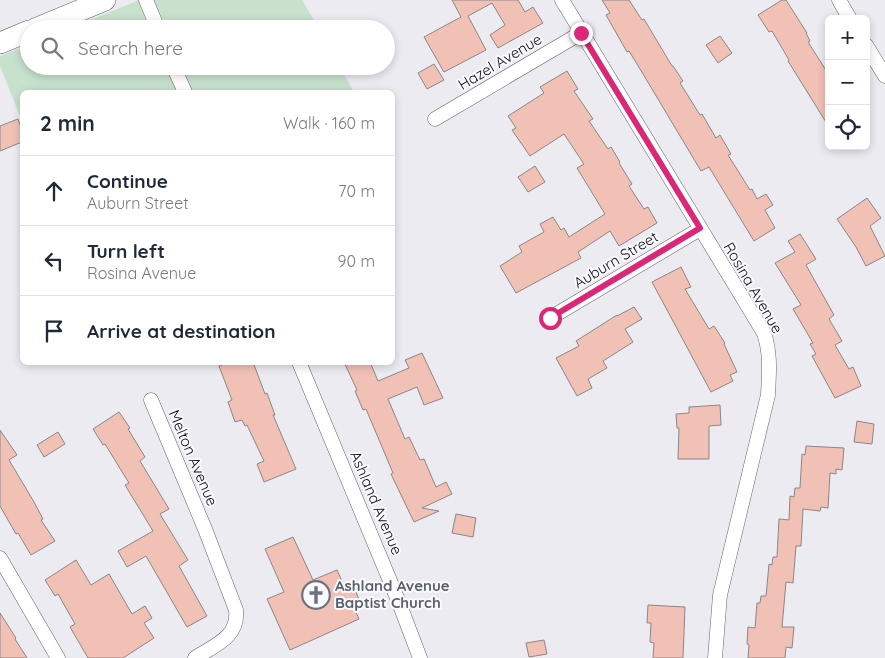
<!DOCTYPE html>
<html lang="en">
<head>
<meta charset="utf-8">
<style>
  body { margin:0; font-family:Quicksand,sans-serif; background:#f2f2f3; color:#1f2937 }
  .controls { position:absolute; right:15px; top:15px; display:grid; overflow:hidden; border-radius:8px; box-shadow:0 2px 8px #0003 }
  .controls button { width:45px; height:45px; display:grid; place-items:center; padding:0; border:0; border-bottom:1px solid #e0e1e3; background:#fff; color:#1f2937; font:25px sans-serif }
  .stop { position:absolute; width:15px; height:15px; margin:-11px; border:4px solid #db2777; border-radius:50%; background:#fff }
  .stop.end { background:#db2777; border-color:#fff; box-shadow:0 1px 5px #0008 }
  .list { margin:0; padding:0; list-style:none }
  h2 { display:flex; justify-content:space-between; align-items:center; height:65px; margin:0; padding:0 20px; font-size:21px }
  h2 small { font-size:16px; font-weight:400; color:#747a83 }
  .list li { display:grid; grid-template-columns:32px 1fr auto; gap:15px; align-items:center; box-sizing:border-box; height:70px; padding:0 20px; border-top:1px solid #e0e1e3 }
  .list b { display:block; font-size:19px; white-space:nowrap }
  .list p { margin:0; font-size:16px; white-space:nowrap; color:#747a83 }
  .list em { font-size:16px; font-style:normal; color:#747a83 }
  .icon { flex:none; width:28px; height:28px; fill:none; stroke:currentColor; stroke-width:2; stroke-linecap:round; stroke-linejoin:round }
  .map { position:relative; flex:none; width:885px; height:658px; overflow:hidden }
  .search { position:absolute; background:#fff; box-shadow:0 2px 8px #0003; left:20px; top:20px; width:375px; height:55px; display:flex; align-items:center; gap:12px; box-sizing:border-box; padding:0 18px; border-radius:28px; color:#747a83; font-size:19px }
  .panel { position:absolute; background:#fff; box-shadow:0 2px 8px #0003; left:20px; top:90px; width:375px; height:275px; border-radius:8px }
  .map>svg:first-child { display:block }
  .green { fill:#c7e1cc }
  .building { fill:#f2c1b6; stroke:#8c8685 }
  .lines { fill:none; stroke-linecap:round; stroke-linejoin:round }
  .street-casing { stroke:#636368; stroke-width:15 }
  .primary-casing { stroke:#636368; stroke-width:22 }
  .street { stroke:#fff; stroke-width:14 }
  .primary { stroke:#fff; stroke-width:21 }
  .route { stroke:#db2777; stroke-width:6 }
  .labels { text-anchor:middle; stroke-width:4; stroke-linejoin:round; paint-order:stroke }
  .street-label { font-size:15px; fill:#0e0e10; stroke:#f9f9ff }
  .worship-label { font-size:15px; font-weight:bold; fill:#5b616d; stroke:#f9f9ff; text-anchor:start }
</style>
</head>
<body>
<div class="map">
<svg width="885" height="658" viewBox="0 0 885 658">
  <rect width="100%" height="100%" fill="#ebebf1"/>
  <g class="green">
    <path d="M139,0h163l17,29h-250z"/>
    <path d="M29,45v21h310l15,26h-332v29l-22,-55v-10z"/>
  </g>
  <g class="building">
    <path d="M452,0h66l7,12 8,-5 10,16 -45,25 -8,-13 15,-10 -13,-22 -24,13 18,34 -42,22 -20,-35 37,-20z"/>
    <path d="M602,0h27l13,20 2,-1 28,47h1l10,15 -3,2 20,32 2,-1 14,24 4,-3 11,19 -3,1 22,35 2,-1 5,10 9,-5 7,11 -8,5 10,18 -21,13 -45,-74 -8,4 -58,-97 -14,-23 -2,1 -21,-37 4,-2z"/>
    <path d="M782,0h4l21,33h-1l4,8 -2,1 21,33v52l-41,-66 1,-1 -17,-29 -3,1 -11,-17z"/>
    <path d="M720,36l12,17 -14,10 -12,-18z"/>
    <path d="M434,64l10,16 -17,9 -9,-16z"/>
    <path d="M567,71l11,18 -4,2 19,28 -4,2 19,28 3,-2 9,15 -1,1 13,21 -3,2 15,23 4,-2 9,16 -38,23 -9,-15 -32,21 3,6 -65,35 -16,-27 22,-14 -3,-6 25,-14 -4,-8 13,-7 8,13 3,-2 5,9 36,-23 -28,-46 7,-4 -20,-30 -34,22 -18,-26 4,-2 -8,-12 36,-23 -4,-6z"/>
    <path d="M18,119l4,11v12l-22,9v-25z"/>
    <path d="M535,166l10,16 -17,10 -10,-15z"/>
    <path d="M867,198l14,20 -11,8 15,30 -19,10 -10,-19 -19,-28z"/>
    <path d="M800,234l16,25 -10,6 28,50 -5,4 13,22 -7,4 14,24 4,-2 8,19 -26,12 -23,-42 4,-2 -6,-10 3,-1 -20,-34 8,-4 -26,-42 20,-11 -7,-11z"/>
    <path d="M681,267l10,20 -6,2 24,40 5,-3 11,17 -1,1 13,28 -7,3 3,6 -22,11 -59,-110z"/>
    <path d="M634,307l8,12 -17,10 8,13 -30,19 4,7 -19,11 4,9 -15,8 -21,-38 23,-12 -3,-5 41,-26v1z"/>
    <path d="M422,353l21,45 -19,7 -7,-18 -29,12 17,40 4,-2 11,23 4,-1 12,28 10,-5 6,12 -30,14 17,3 -25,11 -23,-48 2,-1 -27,-64 -3,1 -8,-19 2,-1 -13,-28h26l8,19 31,-13 -4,-8z"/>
    <path d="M229,362h24l12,32 2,-1 8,22h-2l23,54 -32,13 -7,-18 7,-3 -17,-36 -2,1 -3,-6 -7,2 -7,-20 4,-2 -13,-34z"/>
    <path d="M720,405l1,20 -12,1v33h-31l1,-31h-2l-1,-14 13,-1v-6z"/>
    <path d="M119,412l11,16 -2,1 17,28 -5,4 29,48 -9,5 28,46 -9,6 28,50 -20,11 -41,-71 -19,11 -9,-16 35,-20 -28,-46 4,-2 -24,-39 -2,1 -10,-16z"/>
    <path d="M857,421l17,3 -2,20 -18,-2z"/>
    <path d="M0,430l17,25 -8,5 25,42 9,17 -2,1 14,21 -24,14 -13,-22 -2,1 -16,-28z"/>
    <path d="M58,432l7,12 -21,13 -7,-12z"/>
    <path d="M806,446l38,2 -2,22 -6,-1v5l-6,-1 -2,35 -7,-1 -1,4 -17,-2 -2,37h-5l-3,37 -7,-1 -4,45h12l-2,21 -6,-1 -1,11h-37l1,-13 -2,-1 1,-17 7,1 2,-25h3l1,-7h5l3,-32 3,1 1,-8h4l2,-38 10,1 1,-24 4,1 1,-9h5l2,-34 3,1z"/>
    <path d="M456,514l20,4 -3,19 -21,-4z"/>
    <path d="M293,537l20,43 24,-10 9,20 8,-3 8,20 -7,3 4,9 -69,31 -23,-51 17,-7 -19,-43z"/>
    <path d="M76,560l15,25 18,-11 23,40 13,-8 7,12 -8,5 10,15 -31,20h-35l-18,-31 5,-3 -17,-30 -3,2 -10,-16z"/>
    <path d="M648,605l37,2 -2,51h-30l1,-15 -4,-1 1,-19h-4z"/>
    <path d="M0,613l16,25 -1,1 12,19h-27z"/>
    <path d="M544,640l3,14 -18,3 -3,-14z"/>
  </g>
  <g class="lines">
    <defs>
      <g id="street">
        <path d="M146,0l12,29"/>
        <path d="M562,0l202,333c7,21 5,40 4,62l-48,200 -5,63"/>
        <path d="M839,0l11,19"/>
        <path d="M866,45l19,31"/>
        <path d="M173,66l12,26"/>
        <path d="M435,119l146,-86"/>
        <path d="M550,318l150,-89"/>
        <path d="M299,362l99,238 22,58"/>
        <path d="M151,400l54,129 31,81c3,27 -21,35 -41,48"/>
        <path d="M0,558l58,100"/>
      </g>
      <g id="primary">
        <path d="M35,29l70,-29"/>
        <path d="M0,43l29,-12"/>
      </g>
    </defs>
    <use href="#street" class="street-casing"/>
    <use href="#primary" class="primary-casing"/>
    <use href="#street" class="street"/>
    <use href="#primary" class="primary"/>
  </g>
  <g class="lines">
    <path class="route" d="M550,318l150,-90 -119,-195"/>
  </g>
  <defs>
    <symbol id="church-ring" viewBox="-11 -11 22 22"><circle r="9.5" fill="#f9f9ff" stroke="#6b7280" stroke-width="1.5"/><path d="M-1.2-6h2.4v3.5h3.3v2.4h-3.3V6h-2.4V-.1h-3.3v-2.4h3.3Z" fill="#6b7280"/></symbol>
  </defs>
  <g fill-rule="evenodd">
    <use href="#church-ring" x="300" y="579" width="32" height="32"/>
  </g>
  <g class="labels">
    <g class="street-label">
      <text transform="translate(500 62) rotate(-31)" y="5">Hazel Avenue</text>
      <text transform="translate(616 260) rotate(-31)" y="5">Auburn Street</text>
      <text transform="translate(753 288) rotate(60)" y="5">Rosina Avenue</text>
      <text transform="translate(193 458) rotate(67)" y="5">Melton Avenue</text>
      <text transform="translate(376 503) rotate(67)" y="5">Ashland Avenue</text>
    </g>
    <g class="worship-label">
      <text x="335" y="591">Ashland Avenue<tspan x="335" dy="17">Baptist Church</tspan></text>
    </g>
  </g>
</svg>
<div class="controls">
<button>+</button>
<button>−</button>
<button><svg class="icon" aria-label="locate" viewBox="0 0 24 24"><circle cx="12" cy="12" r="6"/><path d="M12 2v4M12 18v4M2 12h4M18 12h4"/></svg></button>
</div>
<div class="stop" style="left:550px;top:318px"></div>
<div class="stop end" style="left:581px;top:33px"></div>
<div class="search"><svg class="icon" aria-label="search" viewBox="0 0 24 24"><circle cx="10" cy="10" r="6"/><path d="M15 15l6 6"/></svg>Search here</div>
<section class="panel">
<h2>2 min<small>Walk · 160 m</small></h2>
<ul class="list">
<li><svg class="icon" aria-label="ahead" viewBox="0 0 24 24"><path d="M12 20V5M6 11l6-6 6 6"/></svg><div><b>Continue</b><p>Auburn Street</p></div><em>70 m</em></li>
<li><svg class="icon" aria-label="left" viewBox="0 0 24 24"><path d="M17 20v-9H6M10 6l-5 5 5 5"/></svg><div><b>Turn left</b><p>Rosina Avenue</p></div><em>90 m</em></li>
<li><svg class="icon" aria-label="arrive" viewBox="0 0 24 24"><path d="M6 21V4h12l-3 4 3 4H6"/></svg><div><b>Arrive at destination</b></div></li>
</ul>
</section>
</div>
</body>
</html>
